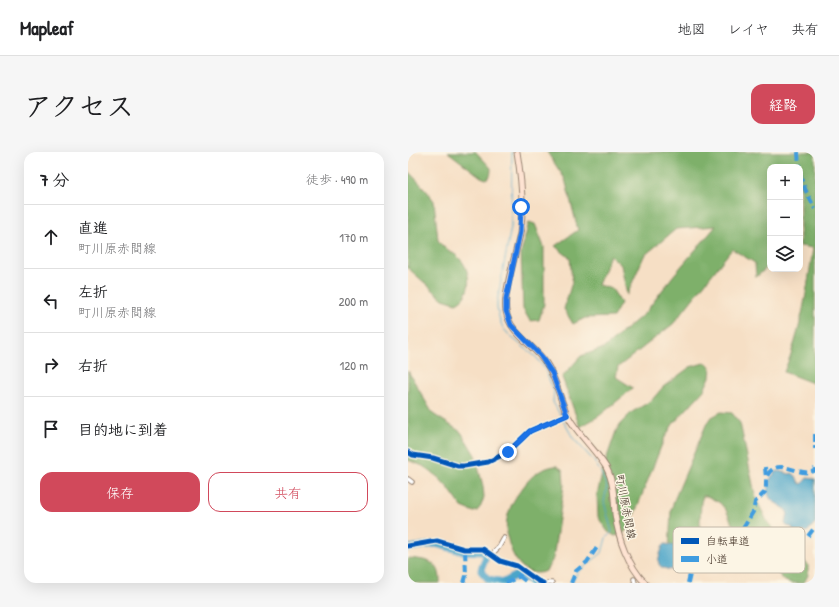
<!DOCTYPE html>
<html lang="ja">
<head>
<meta charset="utf-8">
<style>
  body { margin:0; font-family:"Patrick Hand","Klee One",sans-serif; background:#f6f6f6; color:#202124 }
  .controls { position:absolute; right:12px; top:12px; display:grid; overflow:hidden; border-radius:8px; box-shadow:0 4px 16px #0002 }
  .controls button { width:36px; height:36px; display:grid; place-items:center; padding:0; border:0; border-bottom:1px solid #e0e0e0; background:#fff; color:#202124; font:20px sans-serif }
  .stop { position:absolute; width:12px; height:12px; margin:-9px; border:3px solid #1a73e8; border-radius:50%; background:#fff }
  .stop.end { background:#1a73e8; border-color:#fff; box-shadow:0 1px 4px #0008 }
  .list { margin:0; padding:0; list-style:none }
  h2 { display:flex; justify-content:space-between; align-items:center; height:52px; margin:0; padding:0 16px; font-size:17px }
  h2 small { font-size:13px; font-weight:400; color:#757577 }
  .list li { display:grid; grid-template-columns:26px 1fr auto; gap:12px; align-items:center; box-sizing:border-box; height:64px; padding:0 16px; border-top:1px solid #e0e0e0 }
  .list b { display:block; font-size:15px; white-space:nowrap }
  .list p { margin:0; font-size:13px; white-space:nowrap; color:#757577 }
  .list em { font-size:13px; font-style:normal; color:#757577 }
  .actions { display:flex; gap:8px; padding:12px 16px }
  .actions a { flex:1; padding:9px 0; border:1px solid #d1495b; border-radius:12px; text-align:center; font-size:14px; color:#d1495b }
  .actions .main { background:#d1495b; color:#fff }
  .icon { flex:none; width:22px; height:22px; fill:none; stroke:currentColor; stroke-width:2; stroke-linecap:round; stroke-linejoin:round }
  .map { position:relative; flex:none; width:407px; height:431px; overflow:hidden; border-radius:12px }
  header { display:flex; align-items:center; gap:24px; box-sizing:border-box; height:56px; padding:0 20px; background:#fff; border-bottom:1px solid #e0e0e0 }
  header strong { font-size:19px }
  nav { display:flex; gap:22px; margin-inline-start:auto; font-size:14px }
  .intro { display:flex; align-items:center; justify-content:space-between; box-sizing:border-box; height:96px; padding:0 24px }
  h1 { margin:0; font-size:28px }
  .button { padding:10px 18px; border-radius:12px; background:#d1495b; color:#fff; font-size:14px; font-weight:700 }
  main { display:flex; gap:24px; padding:0 24px }
  aside { flex:1; background:#fff; border-radius:12px; box-shadow:0 4px 16px #0002 }
  .map>svg:first-child { display:block }
  .forest { fill:#7eb06a; stroke:#5c6d44 }
  .water { fill:#4ba5c9; stroke:#436874 }
  .lines { fill:none; stroke-linecap:round; stroke-linejoin:round }
  .stream { stroke:#4ba5c9; stroke-width:1 }
  .river { stroke:#4ba5c9; stroke-width:7 }
  .street-casing { stroke:#988472; stroke-width:5.5 }
  .secondary-casing { stroke:#988472; stroke-width:7 }
  .street { stroke:#fff; stroke-width:3.5 }
  .secondary { stroke:#fee3d2; stroke-width:5 }
  .quiet { stroke:#3f9ce0; stroke-width:4; stroke-dasharray:8 4; stroke-linecap:butt }
  .cycleway-casing { stroke:#fcf5e5; stroke-width:8 }
  .cycleway { stroke:#0057b8; stroke-width:5 }
  .route { stroke:#1a73e8; stroke-width:5 }
  .labels { text-anchor:middle; stroke-width:3; stroke-linejoin:round; paint-order:stroke }
  .street-label { font-size:11px; fill:#3b2a1e; stroke:#fcf5e5 }
  .key { fill:#fcf5e5; stroke:#c2b8a9; stroke-width:1 }
  .key-label { font-size:11px; fill:#3b2a1e }
</style>
</head>
<body>
<header>
<strong>Mapleaf</strong>
<nav><a>地図</a><a>レイヤ</a><a>共有</a></nav>
</header>
<div class="intro"><h1>アクセス</h1><a class="button">経路</a></div>
<main>
<aside>
<h2>7 分<small>徒歩 · 490 m</small></h2>
<ul class="list">
<li><svg class="icon" aria-label="ahead" viewBox="0 0 24 24"><path d="M12 20V5M6 11l6-6 6 6"/></svg><div><b>直進</b><p>町川原赤間線</p></div><em>170 m</em></li>
<li><svg class="icon" aria-label="left" viewBox="0 0 24 24"><path d="M17 20v-9H6M10 6l-5 5 5 5"/></svg><div><b>左折</b><p>町川原赤間線</p></div><em>200 m</em></li>
<li><svg class="icon" aria-label="right" viewBox="0 0 24 24"><path d="M7 20v-9h11M14 6l5 5-5 5"/></svg><div><b>右折</b></div><em>120 m</em></li>
<li><svg class="icon" aria-label="arrive" viewBox="0 0 24 24"><path d="M6 21V4h12l-3 4 3 4H6"/></svg><div><b>目的地に到着</b></div></li>
</ul>
<div class="actions"><a class="main">保存</a><a>共有</a></div>
</aside>
<div class="map">
<svg width="407" height="431" viewBox="0 0 407 431">
  <rect width="100%" height="100%" fill="#fcf5e5"/>
  <filter id="ink" filterUnits="userSpaceOnUse"><feTurbulence type="fractalNoise" baseFrequency=".025" numOctaves="2"/><feDisplacementMap in="SourceGraphic" scale="8" xChannelSelector="R" yChannelSelector="G"/><feConvolveMatrix kernelMatrix="1 2 1 2 8 2 1 2 1" color-interpolation-filters="sRGB"/></filter>
  <filter id="wash" filterUnits="userSpaceOnUse"><feTurbulence type="fractalNoise" baseFrequency=".012" numOctaves="4" result="noise"/><feDisplacementMap in="SourceGraphic" scale="16" xChannelSelector="R" yChannelSelector="G"/><feGaussianBlur stdDeviation="0.9" result="paint"/><feColorMatrix in="noise" values="0 0 0 0 0 0 0 0 0 0 0 0 0 0 0 0 0 1.4 0 .05"/><feComposite in="paint" operator="in"/></filter>
  <g filter="url(#wash)">
    <rect width="100%" height="100%" fill="#f6dfc5"/>
    <g class="forest">
      <path d="M40,0h28l15,16c0,4 0,9 -5,11l-5,-2z"/>
      <path d="M139,0h268v232l-31,-12c17,-39 23,-82 29,-124l-13,-2v-79h-30v98l-14,12 -1,-14 -23,-14 -59,75 -55,43 -2,10 17,11 -34,28 -19,11 -18,-50 19,-21 23,-8 41,-35 28,-37 43,-50 -40,3 -32,27 -17,39 -6,-30 -11,-10 -12,30 14,4 9,14 -8,14 -28,1 -12,6 -9,-15 8,-27 -2,-24 -15,-12 23,-16 -13,-51z"/>
      <path d="M0,19l18,19 8,11 4,39c4,8 14,11 21,18 9,8 13,26 6,37 -2,4 -5,6 -9,8l-13,-4 -35,-31z"/>
      <path d="M121,70l6,2 9,23v57l-5,16 -9,1 -7,-12 -2,-56z"/>
      <path d="M296,211h3l4,5 -1,9 -6,13 -31,34 -9,15 -35,89 -7,6 -7,2 -7,-4 -10,-15 -1,-22 7,-29 12,-35 5,-8 11,-11 19,-11 12,-14 27,-20z"/>
      <path d="M0,219l25,43 28,18 14,23 8,31 1,11 -3,9 -4,5 -3,1 -12,-5 -13,-18 -10,-11 -16,-12 -15,-6z"/>
      <path d="M313,260l11,1 8,10 16,76 12,24 40,42v10l-4,8h-12l-7,-2 -30,-33 -13,-12 -10,-13 -6,-13 -6,-7 -13,-7h-4l-2,6 -3,58 -6,4h-3l-20,-15 2,-39 4,-12 31,-73 4,-7z"/>
      <path d="M146,314h3l6,4 1,15 -11,74 -7,12c-28,12 -43,-32 -39,-52 3,-14 9,-23 17,-33 8,-11 16,-17 30,-20z"/>
      <path d="M0,406c18,2 33,2 32,25h-32z"/>
    </g>
    <g class="water">
      <path d="M370,319l12,3 2,-1 4,3 3,7 3,1 5,-6 8,1v44l-8,9 -4,-1 -3,5 -5,-2 -3,-7 -5,-1 -2,-2c0,-4 4,-8 2,-12 -4,-7 -13,-8 -17,-14 -5,-8 -1,-23 8,-27z"/>
      <path d="M257,392l12,2 6,8 3,-1 5,9 -1,8c-6,1 -29,1 -31,-6 -2,-5 3,-14 4,-19z"/>
    </g>
    <g class="lines">
      <path class="stream" d="M104,0l-1,75 -14,75v6l3,13 3,7 8,9 25,20 8,11 10,23 -1,11 20,36 21,23 6,10 7,15 -3,16 8,30 -6,6 -4,15 -25,20 -5,10"/>
      <path class="river" d="M0,396l28,-4 26,7 21,1 3,2c0,6 -5,11 -5,17l7,8 16,3 15,-8 6,3 8,6"/>
    </g>
  </g>
  <g filter="url(#ink)">
    <g class="lines">
      <defs>
        <g id="street">
          <path d="M0,300l5,3 20,3 25,8h6l24,-4 20,-10 22,-21 37,-16"/>
          <path d="M0,327l4,3"/>
          <path d="M0,394l29,-5 27,8h19l17,12 17,5 21,15 5,2"/>
          <path d="M83,403l8,-8 5,-9"/>
          <path d="M226,427l1,4"/>
          <path d="M135,431h9"/>
        </g>
        <path id="secondary" d="M109,0c4,24 7,58 3,82 -4,20 -17,59 -14,77 4,23 28,34 40,52 11,16 13,36 22,53 10,19 27,33 38,51 8,15 8,31 9,47 3,24 13,51 30,69"/>
      </defs>
      <use href="#street" class="street-casing"/>
      <use href="#secondary" class="secondary-casing"/>
      <use href="#street" class="street"/>
      <use href="#secondary" class="secondary"/>
      <g class="quiet">
        <path d="M390,0l1,15"/>
        <path d="M392,22l5,15 10,20"/>
        <path d="M407,282v15"/>
        <path d="M357,315l1,11"/>
        <path d="M400,384l7,-9"/>
        <path d="M111,424l9,7"/>
        <path d="M56,431l2,-7 -1,-27"/>
        <path d="M98,431l12,-6 5,-6"/>
        <path d="M163,431l5,-12 11,-9 11,-16"/>
        <path d="M280,431l5,-22 -6,-11 29,-14 26,-6 11,-18 2,-10 10,-10c2,-5 0,-11 2,-16 11,-21 32,2 47,-5l1,-3"/>
      </g>
      <defs>
        <g id="cycleway">
          <path d="M0,300l5,3 20,3 25,8h6l24,-4 20,-10 22,-21 37,-16"/>
          <path d="M0,394l29,-5 27,8h19l17,12 17,5 21,15 5,2"/>
        </g>
      </defs>
      <use href="#cycleway" class="cycleway-casing"/>
      <use href="#cycleway" class="cycleway"/>
    </g>
  </g>
  <g class="lines" filter="url(#ink)">
    <path class="route" d="M100,300l22,-21 37,-16 -15,-42 -12,-18 -29,-30 -5,-14v-12l14,-67 1,-25"/>
  </g>
  <g class="labels">
    <g class="street-label">
      <text transform="translate(218 355) rotate(79)" y="4">町川原赤間線</text>
    </g>
  </g>
  <rect x="265" y="375" width="132" height="46" rx="6" class="key"/>
  <rect x="273" y="386" width="18" height="6" fill="#0057b8"/>
  <rect x="273" y="404" width="18" height="6" fill="#3f9ce0"/>
  <g class="key-label">
    <text x="298" y="393">自転車道</text>
    <text x="298" y="411">小道</text>
  </g>
</svg>
<div class="controls">
<button>+</button>
<button>−</button>
<button><svg class="icon" aria-label="layers" viewBox="0 0 24 24"><path d="M12 4l9 5-9 5-9-5zM3 14l9 5 9-5"/></svg></button>
</div>
<div class="stop" style="left:113px;top:55px"></div>
<div class="stop end" style="left:100px;top:300px"></div>
</div>
</main>
</body>
</html>
